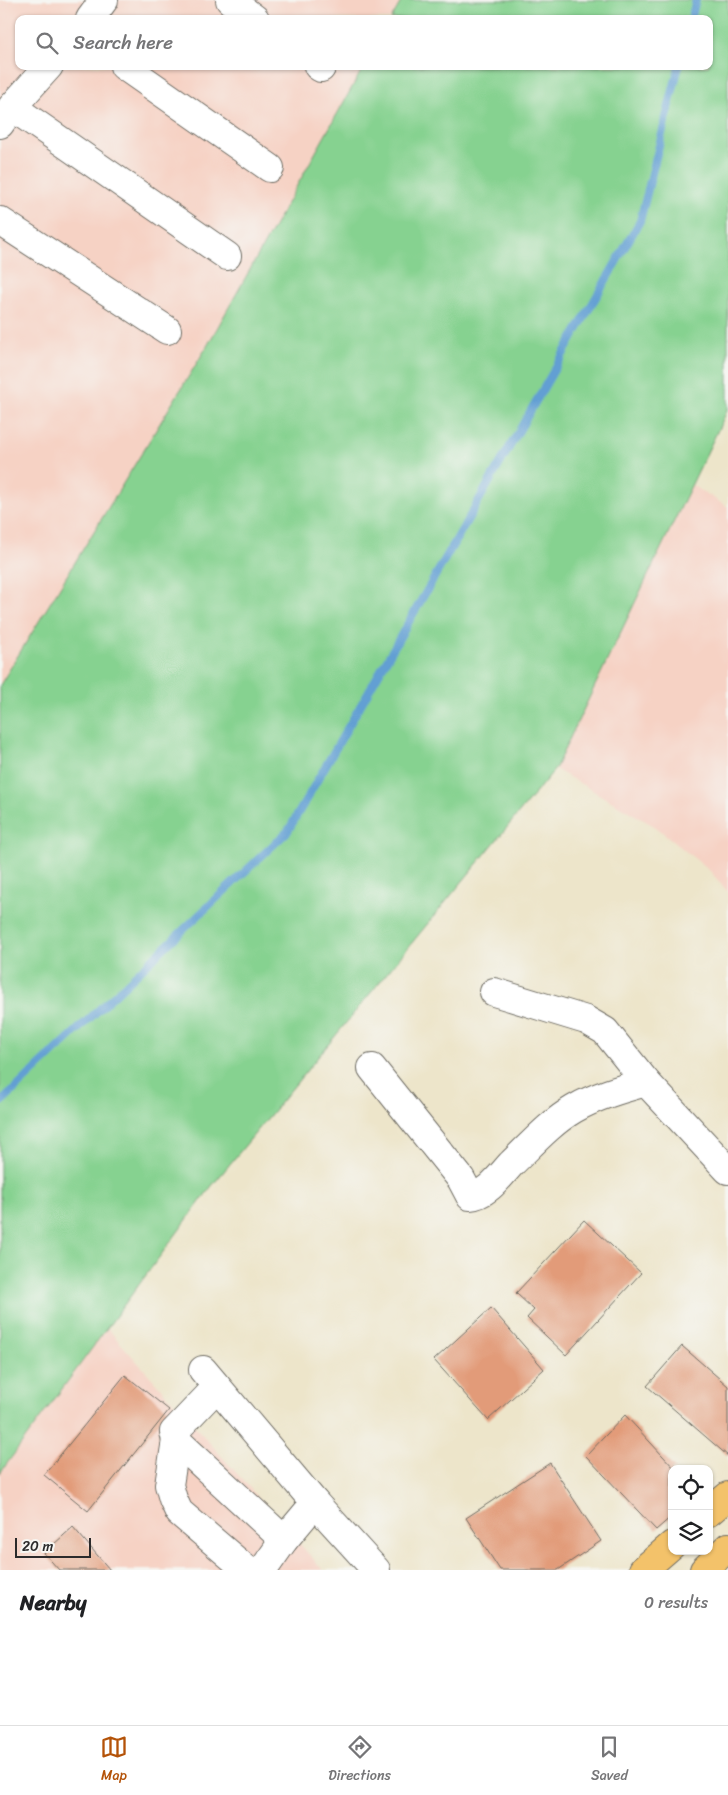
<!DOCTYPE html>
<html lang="en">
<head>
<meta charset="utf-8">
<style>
  body { margin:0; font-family:Sriracha,sans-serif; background:#f6f6f6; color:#202124 }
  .controls { position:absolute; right:15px; bottom:15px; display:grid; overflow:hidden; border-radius:10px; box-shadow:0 1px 4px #0004 }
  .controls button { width:45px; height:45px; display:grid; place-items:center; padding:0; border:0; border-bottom:1px solid #e0e0e0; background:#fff; color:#202124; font:25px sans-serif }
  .scale { position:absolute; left:15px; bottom:12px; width:76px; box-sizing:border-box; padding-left:5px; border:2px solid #2b2b2b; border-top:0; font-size:14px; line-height:18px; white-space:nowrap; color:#2b2b2b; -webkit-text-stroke:4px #f6f6f2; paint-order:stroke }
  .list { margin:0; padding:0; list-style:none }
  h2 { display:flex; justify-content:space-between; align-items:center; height:65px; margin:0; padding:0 20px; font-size:21px }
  h2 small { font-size:16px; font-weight:400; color:#757577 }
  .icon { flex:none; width:28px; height:28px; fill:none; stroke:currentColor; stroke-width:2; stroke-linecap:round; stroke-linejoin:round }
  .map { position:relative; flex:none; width:728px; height:1570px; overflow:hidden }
  .search { position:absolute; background:#fff; box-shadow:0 1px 4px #0004; left:15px; right:15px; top:15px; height:55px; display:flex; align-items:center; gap:12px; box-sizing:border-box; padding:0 18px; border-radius:10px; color:#757577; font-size:19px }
  .sheet { height:155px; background:#fff }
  nav { display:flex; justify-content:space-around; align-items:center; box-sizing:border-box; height:70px; border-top:1px solid #e0e0e0; background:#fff; font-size:14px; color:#757577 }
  nav a { display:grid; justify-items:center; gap:2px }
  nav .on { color:#b45309 }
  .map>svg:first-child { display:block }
  .built { fill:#f6d2c4 }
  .green { fill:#86d290; stroke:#587e5e }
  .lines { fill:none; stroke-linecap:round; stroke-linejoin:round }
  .stream { stroke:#629fd3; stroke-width:8 }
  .building { fill:#e29b79 }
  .minor-casing { stroke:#6f6c63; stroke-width:30 }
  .major-casing { stroke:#6f6c63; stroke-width:30 }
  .minor { stroke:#fff; stroke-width:28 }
  .major { stroke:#f3c26a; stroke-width:28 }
</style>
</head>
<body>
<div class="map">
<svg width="728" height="1570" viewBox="0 0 728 1570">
  <rect width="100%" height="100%" fill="#f6f6f2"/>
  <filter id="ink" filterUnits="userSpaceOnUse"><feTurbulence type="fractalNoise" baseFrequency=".02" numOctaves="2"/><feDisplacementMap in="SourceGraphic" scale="10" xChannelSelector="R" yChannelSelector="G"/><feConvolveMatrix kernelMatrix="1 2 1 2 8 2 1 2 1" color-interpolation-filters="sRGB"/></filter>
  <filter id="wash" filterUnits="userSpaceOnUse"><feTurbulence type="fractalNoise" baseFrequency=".0096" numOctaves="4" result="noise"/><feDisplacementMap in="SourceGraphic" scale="20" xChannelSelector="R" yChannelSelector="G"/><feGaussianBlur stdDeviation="1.12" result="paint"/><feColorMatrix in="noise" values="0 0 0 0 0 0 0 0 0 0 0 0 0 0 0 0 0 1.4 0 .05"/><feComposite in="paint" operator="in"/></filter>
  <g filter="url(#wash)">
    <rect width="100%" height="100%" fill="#ede5ca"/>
    <g class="built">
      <path d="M0,0h402l-11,19h-372v47h345l-158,282 -206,337z"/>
      <path d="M692,485l36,22v385l-18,-21 -54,-44 -101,-58z"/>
      <path d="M107,1328l216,242h-323v-97z"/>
    </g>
    <path class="green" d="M402,0h326v409l-173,360 -344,418 -211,286v-788l206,-337 158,-282h345v-47h-318z"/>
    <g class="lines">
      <g class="stream">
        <path d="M691,19l5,-19"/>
        <path d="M0,1103l288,-272 352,-610 39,-155"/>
      </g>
    </g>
    <g id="blocks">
      <g class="building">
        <path d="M584,1220l57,53 -75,82 -39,-37 7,-8 -18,-17z"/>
        <path d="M491,1308l53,61 -56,51 -54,-60z"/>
        <path d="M682,1346l46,40v70l-81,-70z"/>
        <path d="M125,1375l44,35 -81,101 -44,-36z"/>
        <path d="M625,1415l50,54h-3v47l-16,14 -70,-74z"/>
        <path d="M550,1463l51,78 -43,29h-58l-34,-52z"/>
        <path d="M73,1527l37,43h-51l-15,-17z"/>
      </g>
    </g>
  </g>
  <g filter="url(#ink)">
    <use href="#blocks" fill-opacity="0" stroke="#6f6c63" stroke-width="1"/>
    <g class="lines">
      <defs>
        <g id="minor">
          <path d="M230,0l25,19"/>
          <path d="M90,19l14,-19"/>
          <path d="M124,66l146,102"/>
          <path d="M318,66l3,2"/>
          <path d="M12,107l215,149"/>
          <path d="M0,124l12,-17 37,-41"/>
          <path d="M0,221l167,109"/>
          <path d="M494,992l92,28 19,11 41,51 82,88"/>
          <path d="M372,1068l89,111 9,17c17,-1 30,-20 41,-32 20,-19 39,-41 63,-55 22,-13 47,-20 72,-27"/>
          <path d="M203,1370l112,133 61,67"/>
          <path d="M217,1387l-43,45 2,8 108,100"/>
          <path d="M176,1440l-7,45 4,14 6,13 68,58"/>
          <path d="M263,1570l21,-30 31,-37"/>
        </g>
        <g id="major">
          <path d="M709,1512l19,-16"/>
          <path d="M643,1570l29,-25"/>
          <path d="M704,1570l24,-23"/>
        </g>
      </defs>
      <use href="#minor" class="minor-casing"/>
      <use href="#major" class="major-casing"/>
      <use href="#minor" class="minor"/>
      <use href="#major" class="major"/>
    </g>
  </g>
</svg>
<div class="controls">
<button><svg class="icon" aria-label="locate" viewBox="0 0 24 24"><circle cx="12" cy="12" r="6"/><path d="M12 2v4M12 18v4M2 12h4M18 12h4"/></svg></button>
<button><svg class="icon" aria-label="layers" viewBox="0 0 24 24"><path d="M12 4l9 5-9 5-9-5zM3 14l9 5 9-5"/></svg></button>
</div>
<div class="scale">20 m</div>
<div class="search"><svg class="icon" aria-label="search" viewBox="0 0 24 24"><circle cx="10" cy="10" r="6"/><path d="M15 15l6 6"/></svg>Search here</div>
</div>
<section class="sheet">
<h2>Nearby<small>0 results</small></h2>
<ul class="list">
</ul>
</section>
<nav>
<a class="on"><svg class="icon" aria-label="map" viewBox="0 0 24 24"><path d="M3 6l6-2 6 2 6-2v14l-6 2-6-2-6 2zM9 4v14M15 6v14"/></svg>Map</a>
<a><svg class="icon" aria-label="directions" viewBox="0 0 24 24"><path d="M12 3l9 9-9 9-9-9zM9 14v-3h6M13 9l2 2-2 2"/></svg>Directions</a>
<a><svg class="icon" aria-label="saved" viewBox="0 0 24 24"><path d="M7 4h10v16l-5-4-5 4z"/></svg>Saved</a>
</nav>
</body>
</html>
